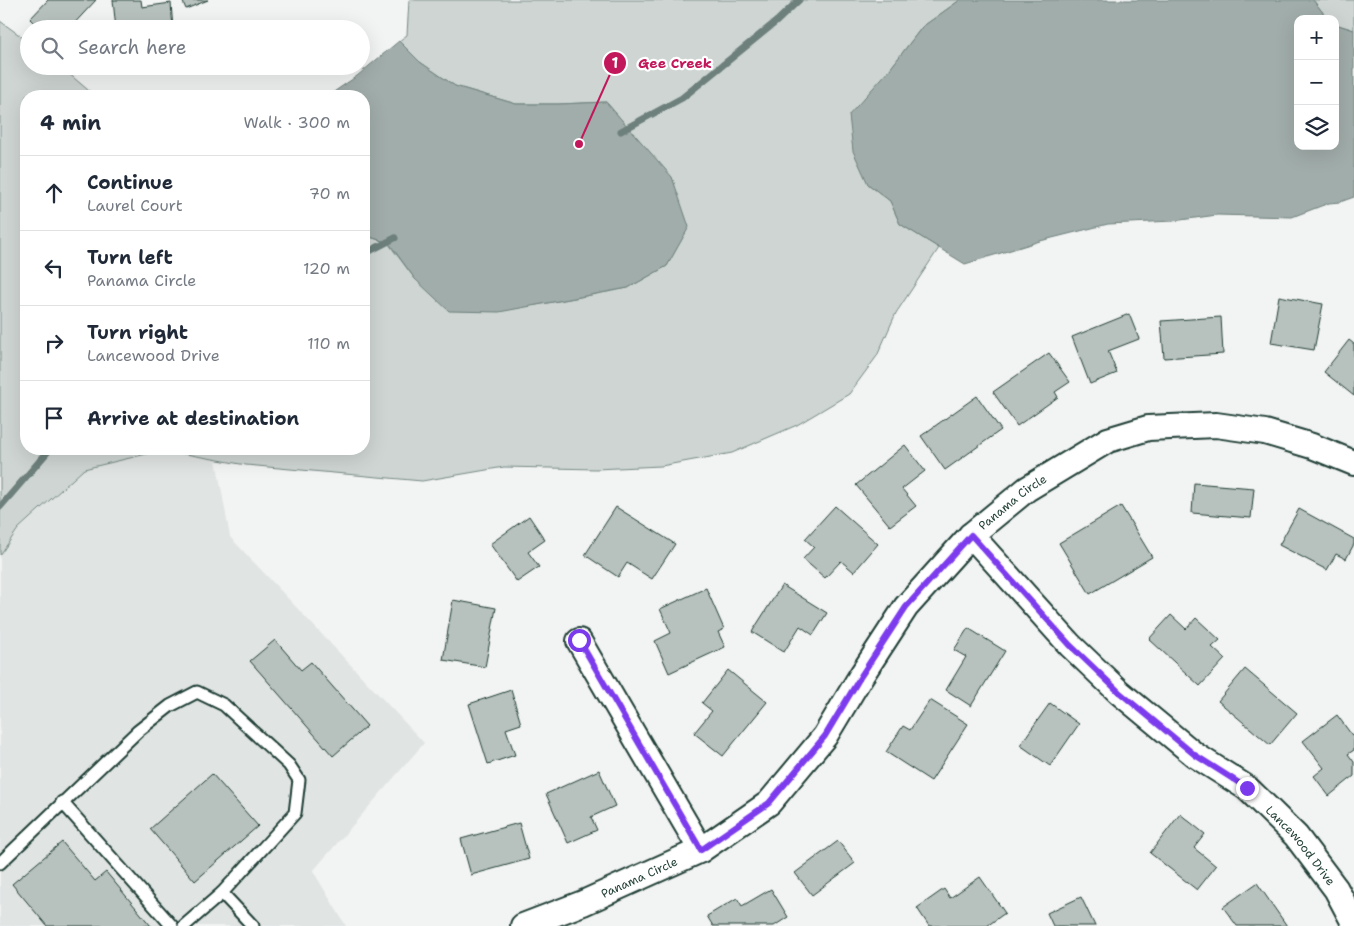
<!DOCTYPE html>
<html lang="en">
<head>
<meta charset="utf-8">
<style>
  body { margin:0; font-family:"Shantell Sans",sans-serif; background:#f2f2f3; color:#1f2937 }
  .controls { position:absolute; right:15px; top:15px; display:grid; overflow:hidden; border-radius:10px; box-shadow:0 5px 20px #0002 }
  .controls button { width:45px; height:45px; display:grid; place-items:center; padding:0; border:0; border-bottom:1px solid #e0e1e3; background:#fff; color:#1f2937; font:25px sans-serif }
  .stop { position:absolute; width:15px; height:15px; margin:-11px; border:4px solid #7c3aed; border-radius:50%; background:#fff }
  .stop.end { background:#7c3aed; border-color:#fff; box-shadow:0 1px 5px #0008 }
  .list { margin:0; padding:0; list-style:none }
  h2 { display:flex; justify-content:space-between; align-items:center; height:65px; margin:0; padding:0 20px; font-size:21px }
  h2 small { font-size:16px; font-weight:400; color:#747a83 }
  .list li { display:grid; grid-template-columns:32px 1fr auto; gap:15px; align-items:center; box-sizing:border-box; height:75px; padding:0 20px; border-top:1px solid #e0e1e3 }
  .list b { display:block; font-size:19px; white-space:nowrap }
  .list p { margin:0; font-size:16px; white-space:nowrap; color:#747a83 }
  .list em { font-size:16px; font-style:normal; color:#747a83 }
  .icon { flex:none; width:28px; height:28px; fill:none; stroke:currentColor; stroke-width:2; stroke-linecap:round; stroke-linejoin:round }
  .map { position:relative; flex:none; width:1354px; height:926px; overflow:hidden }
  .search { position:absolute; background:#fff; box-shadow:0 5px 20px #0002; left:20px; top:20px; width:350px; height:55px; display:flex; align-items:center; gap:12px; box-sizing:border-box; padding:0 18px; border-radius:28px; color:#747a83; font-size:19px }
  .panel { position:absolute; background:#fff; box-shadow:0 5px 20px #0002; left:20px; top:90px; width:350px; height:365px; border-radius:20px }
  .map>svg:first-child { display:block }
  .built { fill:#e0e4e3 }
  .green { fill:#ced5d3; stroke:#768984 }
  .water { fill:#a1adaa; stroke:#6d807b }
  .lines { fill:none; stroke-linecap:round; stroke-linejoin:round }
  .stream { stroke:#6d807b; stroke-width:7 }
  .building { fill:#b7c1bd; stroke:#1f3d34 }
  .lane-casing { stroke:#1f3d34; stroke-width:15 }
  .street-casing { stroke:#1f3d34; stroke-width:28 }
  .lane { stroke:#fff; stroke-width:11 }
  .street { stroke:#fff; stroke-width:24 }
  .route { stroke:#7c3aed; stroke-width:6 }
  .labels { text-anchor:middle; stroke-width:4.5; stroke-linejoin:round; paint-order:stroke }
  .street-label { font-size:12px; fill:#1f3d34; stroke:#fff }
  .leader { fill:none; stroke:#c2185b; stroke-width:2 }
  .callout-dot { fill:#c2185b; stroke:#fff; stroke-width:2 }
  .mark-label { font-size:15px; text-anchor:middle; font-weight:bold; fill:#fff }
  .callout-label { font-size:14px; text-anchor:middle; font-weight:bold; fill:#c2185b; stroke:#fff; stroke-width:4.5; stroke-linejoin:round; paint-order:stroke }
</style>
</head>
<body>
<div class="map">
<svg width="1354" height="926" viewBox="0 0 1354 926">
  <rect width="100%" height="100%" fill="#f2f3f3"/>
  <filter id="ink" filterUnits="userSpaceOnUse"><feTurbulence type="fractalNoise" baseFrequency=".02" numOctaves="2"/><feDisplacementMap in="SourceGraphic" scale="10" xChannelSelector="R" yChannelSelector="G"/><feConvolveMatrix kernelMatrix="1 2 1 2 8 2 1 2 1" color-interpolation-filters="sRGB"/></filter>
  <g filter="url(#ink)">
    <path class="built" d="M163,450l53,10 14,77 194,206 -111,128 33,55h-346v-371l18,-26 66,-60z"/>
    <g class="green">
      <path d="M409,0h551l-38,27 -32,42 -22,115 22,17 10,23 39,24 -43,65 -19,43 -28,38 -52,31 -65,28 -71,13 -65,3 -92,-2 -82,14 -176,-16 -83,-15 -79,19 -66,60 -18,26v-534l29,21v24h31l35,30h-69v353h338v-214l24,8 27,36 121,26 33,-6 59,-11 39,-22 21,-39 -16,-49 -66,-76 -47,2h-43l-61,-18 -35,-24 -21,-21 8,-6z"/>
      <path d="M1313,0h41v30l-19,-6v-5h-7z"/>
    </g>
    <g class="water">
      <path d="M960,0h353l15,19h-30v127h37v-122l19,6v167l-14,5 -11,1 -37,14 -75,-2 -44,6 -65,3 -68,17 -75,23 -65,-40 -10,-23 -22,-17 -15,-33 -4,-36 41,-46 32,-42z"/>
      <path d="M399,41l21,21 35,24 61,18h43l47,-2 66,75 17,50 -22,39 -39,22 -129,24 -50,-1 -34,-32 -26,-36 -25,-8v-139h-36l29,-20z"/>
    </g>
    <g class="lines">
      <g class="stream">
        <path d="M621,131l61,-33 95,-77 22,-21"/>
        <path d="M364,254l31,-16"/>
        <path d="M0,507l50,-58"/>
      </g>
    </g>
    <g class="building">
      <path d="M48,0h48l-27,29h-29l-10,-10z"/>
      <path d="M113,0h28l1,7 29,-4 2,26h-57z"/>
      <path d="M182,0h26l-22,9z"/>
      <path d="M1279,296l44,8 -9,46 -43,-7z"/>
      <path d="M1129,314l10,25 -31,12 9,22 -27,11 -18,-47z"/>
      <path d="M1221,317l2,37 -59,4 -3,-37z"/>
      <path d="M1349,340l5,4v52l-30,-24z"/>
      <path d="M1049,353l21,29 -15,10 3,5 -41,29 -24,-34z"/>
      <path d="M977,396l24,34 -56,40 -24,-34z"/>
      <path d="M905,445l20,26 -23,18 14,17 -26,20 -34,-41z"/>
      <path d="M1194,483l60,5 -3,30 -59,-5z"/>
      <path d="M835,506l43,38 -24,28 -13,-11 -16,17 -22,-19 11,-12 -9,-8z"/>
      <path d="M1121,506l31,51 -62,37 -31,-51z"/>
      <path d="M616,507l59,37 -23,35 -25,-16 -9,14 -33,-22z"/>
      <path d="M1299,509l55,30v5l-8,15 -10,-5 -9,16 -48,-25z"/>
      <path d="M529,516l16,24 -17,12 11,15 -22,15 -27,-38z"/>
      <path d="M782,585l45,28 -14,22 -13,-9 -16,26 -32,-20z"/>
      <path d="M706,588l18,41 -6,3 7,15 -56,26 -14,-32 16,-8 -11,-24z"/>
      <path d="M453,600l43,8 -11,59 -42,-7z"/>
      <path d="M1171,615l15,14 10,-11 24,22 -8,7 13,12 -25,27 -51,-47z"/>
      <path d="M968,628l37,23 -34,55 -25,-16 20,-33 -12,-7z"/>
      <path d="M275,640l26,30 10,-8 56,64 -34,30 -83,-95z"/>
      <path d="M1245,669l52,44 -27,32 -52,-44z"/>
      <path d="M728,670l39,32 -44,54 -29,-23 18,-22 -10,-8z"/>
      <path d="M511,690l10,34 -15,5 9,26 -27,9 -19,-60z"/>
      <path d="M930,700l38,24 -37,57 -45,-29 17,-26 7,4z"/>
      <path d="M1050,703l29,21 -29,42 -30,-21z"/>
      <path d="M1337,715l17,23v12l-6,4 6,8v14l-25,20 -15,-20 10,-8 -21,-27z"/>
      <path d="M599,770l16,36 -24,11 6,13 -29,13 -22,-49z"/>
      <path d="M212,774l46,52 -63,55 -45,-52z"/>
      <path d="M1180,814l25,20 -11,14 22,18 -19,24 -47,-37z"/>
      <path d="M519,823l10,36 -58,16 -10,-36z"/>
      <path d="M838,841l17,22 -43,32 -17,-22z"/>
      <path d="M62,842l33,39 11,-9 45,54h-104l-35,-42z"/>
      <path d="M980,877l25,36 -18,13h-58l-12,-18 27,-19 6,9z"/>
      <path d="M1257,883l30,43h-50l-14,-19z"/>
      <path d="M771,889l17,28 -14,9h-61l-6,-10 30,-18 5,8z"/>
      <path d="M1081,897l14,29h-42l-6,-13z"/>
    </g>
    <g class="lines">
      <defs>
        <g id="lane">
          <path d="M62,802l110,124"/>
          <path d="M0,863l138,-132 32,-25 27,-14 27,13 65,60 10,15 -4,33 -73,80 31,33"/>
          <path d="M184,926l38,-33"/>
        </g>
        <g id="street">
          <path id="s1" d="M971,535l99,110 49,47 76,63 52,33 49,48 40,53 18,34"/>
          <path d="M579,641l122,209"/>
          <path id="s2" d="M523,926l60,-23 118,-53 68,-47 56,-67 36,-60 45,-69 65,-72 56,-46 81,-49 40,-12 68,-3 49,7 47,14 42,17"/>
        </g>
      </defs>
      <use href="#lane" class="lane-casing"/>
      <use href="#street" class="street-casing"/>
      <use href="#lane" class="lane"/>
      <use href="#street" class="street"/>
    </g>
  </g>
  <g class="lines" filter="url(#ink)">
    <path class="route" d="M579,640l122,210 68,-47 56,-67 36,-60 45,-69 65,-72 99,110 49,47 76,63 52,33"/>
  </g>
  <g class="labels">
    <g class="street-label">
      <text dy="4" stroke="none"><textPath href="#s2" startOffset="666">Panama Circle</textPath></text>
      <text dy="4" stroke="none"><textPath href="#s1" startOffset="455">Lancewood Drive</textPath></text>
      <text dy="4" stroke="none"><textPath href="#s2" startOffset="126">Panama Circle</textPath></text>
    </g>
  </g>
  <path class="leader" d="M579 144L615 63"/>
  <g class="callout-dot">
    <circle cx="579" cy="144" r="5"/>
    <circle cx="615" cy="63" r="12"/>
  </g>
  <g class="mark-label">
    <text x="615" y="68">1</text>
  </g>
  <g class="callout-label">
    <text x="675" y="68">Gee Creek</text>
  </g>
</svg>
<div class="controls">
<button>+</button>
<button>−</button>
<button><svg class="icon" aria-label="layers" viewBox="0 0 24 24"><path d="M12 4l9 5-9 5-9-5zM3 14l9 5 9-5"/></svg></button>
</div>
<div class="stop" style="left:579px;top:640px"></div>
<div class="stop end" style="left:1247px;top:788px"></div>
<div class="search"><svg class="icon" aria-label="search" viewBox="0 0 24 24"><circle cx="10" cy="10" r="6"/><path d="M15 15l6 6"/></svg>Search here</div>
<section class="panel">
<h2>4 min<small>Walk · 300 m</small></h2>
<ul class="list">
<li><svg class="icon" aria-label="ahead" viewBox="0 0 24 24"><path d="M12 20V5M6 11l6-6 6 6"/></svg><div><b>Continue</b><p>Laurel Court</p></div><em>70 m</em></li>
<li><svg class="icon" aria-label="left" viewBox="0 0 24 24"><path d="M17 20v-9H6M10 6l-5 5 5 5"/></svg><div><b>Turn left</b><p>Panama Circle</p></div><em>120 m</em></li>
<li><svg class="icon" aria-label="right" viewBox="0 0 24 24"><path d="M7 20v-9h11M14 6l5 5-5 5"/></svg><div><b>Turn right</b><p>Lancewood Drive</p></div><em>110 m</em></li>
<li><svg class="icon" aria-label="arrive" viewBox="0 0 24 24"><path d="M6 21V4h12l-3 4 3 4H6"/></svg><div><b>Arrive at destination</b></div></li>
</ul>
</section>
</div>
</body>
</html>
